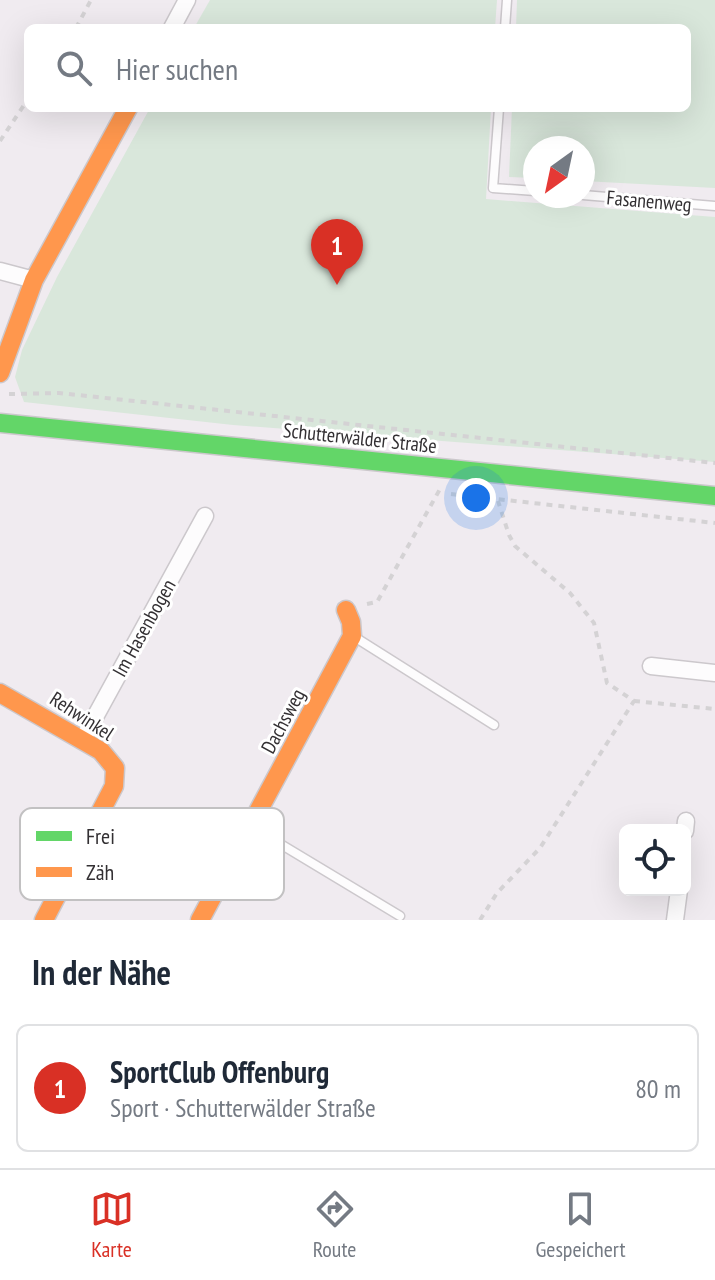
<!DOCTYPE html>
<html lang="de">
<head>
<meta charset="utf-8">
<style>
  body { margin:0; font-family:"PT Sans Narrow",sans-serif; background:#f2f2f3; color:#1f2937 }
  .controls { position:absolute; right:24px; bottom:24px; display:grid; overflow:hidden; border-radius:12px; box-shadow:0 8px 32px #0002 }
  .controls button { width:72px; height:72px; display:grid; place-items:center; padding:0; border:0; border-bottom:2px solid #e0e1e3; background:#fff; color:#1f2937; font:40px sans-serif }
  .compass { position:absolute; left:523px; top:136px; width:72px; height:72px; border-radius:50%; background:#fff; box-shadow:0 8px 32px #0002; rotate:213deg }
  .you { position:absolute; left:476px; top:498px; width:28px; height:28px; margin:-20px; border:6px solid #fff; border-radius:50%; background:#1a73e8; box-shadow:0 0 0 12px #1a73e833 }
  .badge { display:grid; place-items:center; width:52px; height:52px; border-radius:50%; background:#d93025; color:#fff; font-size:26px; font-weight:700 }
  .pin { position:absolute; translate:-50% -66px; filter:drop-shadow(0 2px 4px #0008) }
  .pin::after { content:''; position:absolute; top:42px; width:28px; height:24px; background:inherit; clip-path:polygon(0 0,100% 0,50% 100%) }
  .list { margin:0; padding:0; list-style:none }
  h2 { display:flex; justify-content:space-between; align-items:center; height:104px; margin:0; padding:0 32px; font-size:34px }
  h2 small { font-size:26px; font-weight:400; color:#747a83 }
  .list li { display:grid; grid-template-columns:52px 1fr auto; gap:24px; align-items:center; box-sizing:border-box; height:128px; margin:0 16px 16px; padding:0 16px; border:2px solid #e0e1e3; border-radius:12px }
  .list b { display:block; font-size:30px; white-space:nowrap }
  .list p { margin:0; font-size:26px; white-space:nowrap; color:#747a83 }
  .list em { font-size:26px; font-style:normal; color:#747a83 }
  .icon { flex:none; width:44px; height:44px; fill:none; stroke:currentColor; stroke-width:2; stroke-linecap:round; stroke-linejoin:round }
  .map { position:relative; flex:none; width:715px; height:920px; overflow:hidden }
  .search { position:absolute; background:#fff; box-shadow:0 8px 32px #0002; left:24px; right:24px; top:24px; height:88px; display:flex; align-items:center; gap:20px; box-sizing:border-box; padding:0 28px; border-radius:12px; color:#747a83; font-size:30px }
  .sheet { height:248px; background:#fff }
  nav { display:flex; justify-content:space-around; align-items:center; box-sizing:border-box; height:112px; border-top:2px solid #e0e1e3; background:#fff; font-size:22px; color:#747a83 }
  nav a { display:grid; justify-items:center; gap:4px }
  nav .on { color:#d93025 }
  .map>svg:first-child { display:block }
  .green { fill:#d9e7db }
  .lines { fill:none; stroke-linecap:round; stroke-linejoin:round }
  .lane-casing { stroke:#ccc8cc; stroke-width:11 }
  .street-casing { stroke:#ccc8cc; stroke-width:19 }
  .fast-casing { stroke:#ccc8cc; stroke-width:21 }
  .slow-casing { stroke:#ccc8cc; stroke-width:21 }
  .path { stroke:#d4d2d4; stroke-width:4; stroke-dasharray:6 6; stroke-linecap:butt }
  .lane { stroke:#fdfcfd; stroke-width:8 }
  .street { stroke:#fdfcfd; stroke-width:16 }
  .fast { stroke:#63d668; stroke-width:18 }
  .slow { stroke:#ff974d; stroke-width:18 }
  .labels { text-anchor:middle; stroke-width:6; stroke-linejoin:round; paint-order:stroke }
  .street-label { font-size:20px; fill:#333033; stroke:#fff }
  .key { fill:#fff; stroke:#c2c1c2; stroke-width:2 }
  .key-label { font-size:22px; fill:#333033 }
</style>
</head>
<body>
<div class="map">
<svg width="715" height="920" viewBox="0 0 715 920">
  <rect width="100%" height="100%" fill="#f0ebf0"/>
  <g class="green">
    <path d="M210,0h287l-2,28h-301z"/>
    <path d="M517,0h198v188l-132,-7v-33h-48v30l-26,-1 3,-69h175v-80h-171z"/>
    <path d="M150,108h341l-5,91 229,18v245l-482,-37 -209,-23 -9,-25 7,-27 35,-73z"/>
  </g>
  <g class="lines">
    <defs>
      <g id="lane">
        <path d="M505,28l2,-28"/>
        <path d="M499,108l-6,80 42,3"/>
        <path d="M583,195l132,11"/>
        <path d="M353,636l141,89"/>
        <path d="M252,827l148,89"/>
      </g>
      <g id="street">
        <path d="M172,28l15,-28"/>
        <path d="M0,271l34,9"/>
        <path d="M651,666l64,7"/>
        <path d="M83,739l122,-223"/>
        <path d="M685,831l1,-10"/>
        <path d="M675,920l4,-30"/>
      </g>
      <path id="fast" d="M0,423l715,73"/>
      <g id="slow">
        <path d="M0,373l34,-93 94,-172"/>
        <path d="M0,693l101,58 14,17 -1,18 -70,134"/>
        <path d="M200,920l152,-284 -1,-14 -5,-12"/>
      </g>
    </defs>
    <use href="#lane" class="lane-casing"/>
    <use href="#street" class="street-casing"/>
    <use href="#fast" class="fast-casing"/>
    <use href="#slow" class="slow-casing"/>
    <g class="path">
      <path d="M76,28l15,-28"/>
      <path d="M0,141l28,-42"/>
      <path d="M9,394l50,-1 656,70"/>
      <path d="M451,494l264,29"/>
      <path d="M367,604l10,-2 63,-113"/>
      <path d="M634,701l81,8"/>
      <path d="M480,920l17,-27 43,-45 94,-147 -27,-18 -13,-60 -24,-30 -55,-47 -6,-11 -11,-34"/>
    </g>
    <use href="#lane" class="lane"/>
    <use href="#street" class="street"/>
    <use href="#fast" class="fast"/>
    <use href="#slow" class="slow"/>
  </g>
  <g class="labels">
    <g class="street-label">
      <text transform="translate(649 201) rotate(5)" y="7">Fasanenweg</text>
      <text transform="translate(360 438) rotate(6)" y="7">Schutterwälder Straße</text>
      <text transform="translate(144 628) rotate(-61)" y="7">Im Hasenbogen</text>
      <text transform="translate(82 716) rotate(33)" y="7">Rehwinkel</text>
      <text transform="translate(283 721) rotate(-62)" y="7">Dachsweg</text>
    </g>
  </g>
  <rect x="20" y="808" width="264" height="92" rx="12" class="key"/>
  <rect x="36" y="831" width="36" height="10" fill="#63d668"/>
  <rect x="36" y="867" width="36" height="10" fill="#ff974d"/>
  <g class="key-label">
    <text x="86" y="844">Frei</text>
    <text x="86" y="880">Zäh</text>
  </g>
</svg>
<div class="controls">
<button><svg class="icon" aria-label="locate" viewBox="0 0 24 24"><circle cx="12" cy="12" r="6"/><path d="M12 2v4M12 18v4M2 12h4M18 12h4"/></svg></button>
</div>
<svg class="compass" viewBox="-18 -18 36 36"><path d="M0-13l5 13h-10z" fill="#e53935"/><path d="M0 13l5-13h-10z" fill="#747a83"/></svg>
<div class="you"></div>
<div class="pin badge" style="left:337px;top:285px">1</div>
<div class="search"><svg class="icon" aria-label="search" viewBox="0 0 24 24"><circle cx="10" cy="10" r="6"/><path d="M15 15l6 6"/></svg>Hier suchen</div>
</div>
<section class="sheet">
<h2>In der Nähe<small></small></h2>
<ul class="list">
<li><span class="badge">1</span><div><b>SportClub Offenburg</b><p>Sport · Schutterwälder Straße</p></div><em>80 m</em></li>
</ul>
</section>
<nav>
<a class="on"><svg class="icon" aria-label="map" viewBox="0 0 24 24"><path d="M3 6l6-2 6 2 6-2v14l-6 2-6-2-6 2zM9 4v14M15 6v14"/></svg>Karte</a>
<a><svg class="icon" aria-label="directions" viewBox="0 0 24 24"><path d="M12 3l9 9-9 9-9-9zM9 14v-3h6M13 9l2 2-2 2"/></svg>Route</a>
<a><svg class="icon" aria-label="saved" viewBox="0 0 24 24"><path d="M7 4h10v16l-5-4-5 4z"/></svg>Gespeichert</a>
</nav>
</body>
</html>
